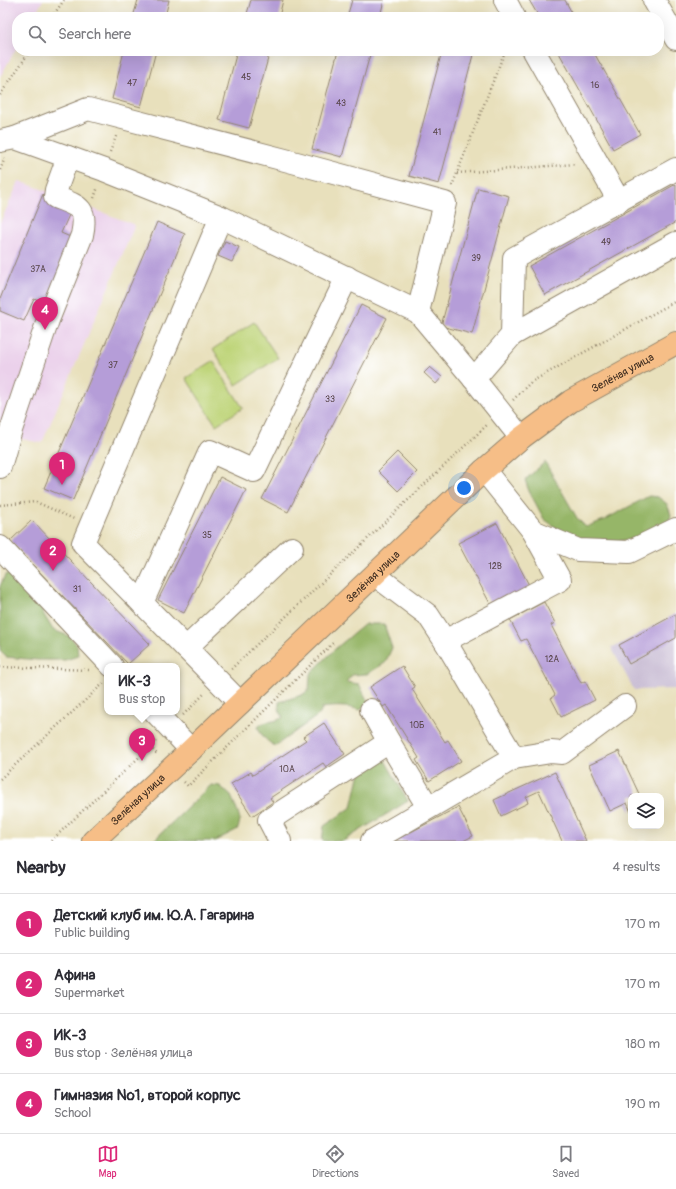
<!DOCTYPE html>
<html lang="en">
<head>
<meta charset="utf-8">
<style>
  body { margin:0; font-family:Pangolin,sans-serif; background:#f7f7f7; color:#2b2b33 }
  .controls { position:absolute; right:12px; bottom:12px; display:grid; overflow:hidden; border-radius:8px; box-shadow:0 4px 16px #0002 }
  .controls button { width:36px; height:36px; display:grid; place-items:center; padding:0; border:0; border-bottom:1px solid #e1e1e2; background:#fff; color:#2b2b33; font:20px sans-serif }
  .you { position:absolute; left:464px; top:488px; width:14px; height:14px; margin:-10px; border:3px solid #fff; border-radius:50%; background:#1a73e8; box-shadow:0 0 0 6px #1a73e833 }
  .badge { display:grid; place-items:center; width:26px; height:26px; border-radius:50%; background:#db2777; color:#fff; font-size:13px; font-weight:700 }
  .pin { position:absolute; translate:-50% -33px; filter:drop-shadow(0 1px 2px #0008) }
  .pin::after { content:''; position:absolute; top:21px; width:14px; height:12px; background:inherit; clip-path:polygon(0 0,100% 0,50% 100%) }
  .popup { position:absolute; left:104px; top:663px; width:76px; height:52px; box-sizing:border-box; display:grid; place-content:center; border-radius:8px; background:#fff; filter:drop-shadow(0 1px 3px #0005); font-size:13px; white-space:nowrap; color:#7c7c81 }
  .popup b { font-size:15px; color:#2b2b33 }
  .popup::after { content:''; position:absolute; left:50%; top:100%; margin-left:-8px; border:8px solid transparent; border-top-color:#fff }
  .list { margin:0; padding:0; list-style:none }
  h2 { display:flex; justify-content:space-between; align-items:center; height:52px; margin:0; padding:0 16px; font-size:17px }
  h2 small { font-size:13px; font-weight:400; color:#7c7c81 }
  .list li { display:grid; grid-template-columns:26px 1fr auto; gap:12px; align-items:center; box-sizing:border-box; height:60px; padding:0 16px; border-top:1px solid #e1e1e2 }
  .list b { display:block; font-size:15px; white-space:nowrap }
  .list p { margin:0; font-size:13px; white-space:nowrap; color:#7c7c81 }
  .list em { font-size:13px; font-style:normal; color:#7c7c81 }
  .icon { flex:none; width:22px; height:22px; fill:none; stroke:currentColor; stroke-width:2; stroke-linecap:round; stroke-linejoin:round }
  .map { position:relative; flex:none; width:676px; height:841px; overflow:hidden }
  .search { position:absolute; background:#fff; box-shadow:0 4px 16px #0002; left:12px; right:12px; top:12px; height:44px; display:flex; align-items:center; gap:10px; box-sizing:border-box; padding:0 14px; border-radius:16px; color:#7c7c81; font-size:15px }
  .sheet { height:292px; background:#fff }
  nav { display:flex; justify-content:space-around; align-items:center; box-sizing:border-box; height:56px; border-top:1px solid #e1e1e2; background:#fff; font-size:11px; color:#7c7c81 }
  nav a { display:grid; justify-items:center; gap:2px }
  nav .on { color:#db2777 }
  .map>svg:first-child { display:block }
  .built { fill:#ebd1eb }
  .industrial { fill:#cbbfd5 }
  .green { fill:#bed478; stroke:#7c7f4b }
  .forest { fill:#96b668; stroke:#687043 }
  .building { fill:#b59dd8 }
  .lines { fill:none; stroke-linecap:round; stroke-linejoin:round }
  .minor-casing { stroke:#92856d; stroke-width:24 }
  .major-casing { stroke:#92856d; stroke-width:24 }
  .path { stroke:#92856d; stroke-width:2.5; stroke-dasharray:1 3; stroke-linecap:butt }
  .minor { stroke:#fff; stroke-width:22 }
  .major { stroke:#f6be87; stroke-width:22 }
  .labels { text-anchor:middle; stroke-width:3.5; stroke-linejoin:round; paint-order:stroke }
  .number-label { font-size:9px; fill:#5a474c }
  .street-label { font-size:11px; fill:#3b2a1e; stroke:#fff }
</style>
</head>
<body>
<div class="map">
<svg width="676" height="841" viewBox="0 0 676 841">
  <rect width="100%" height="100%" fill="#fff"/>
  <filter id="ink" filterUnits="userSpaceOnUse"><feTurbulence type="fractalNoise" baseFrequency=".025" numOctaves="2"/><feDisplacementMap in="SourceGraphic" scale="8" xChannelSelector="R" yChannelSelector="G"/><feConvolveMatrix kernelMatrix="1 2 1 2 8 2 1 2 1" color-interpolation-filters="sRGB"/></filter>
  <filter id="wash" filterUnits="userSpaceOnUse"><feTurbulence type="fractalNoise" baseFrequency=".012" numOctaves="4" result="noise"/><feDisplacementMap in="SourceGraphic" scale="16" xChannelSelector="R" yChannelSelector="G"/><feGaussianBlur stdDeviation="0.9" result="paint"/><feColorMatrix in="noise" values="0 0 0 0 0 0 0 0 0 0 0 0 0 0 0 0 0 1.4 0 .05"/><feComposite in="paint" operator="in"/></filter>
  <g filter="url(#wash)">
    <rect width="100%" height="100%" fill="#e8e0bc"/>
    <g class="built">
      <path d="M0,0h43l-9,17h-17v30l-17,30z"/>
      <path d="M19,181l36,13 80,31 -93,218 -42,-8v-212z"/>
    </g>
    <path class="industrial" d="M676,614v75l-42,1 -23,-43 8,-2z"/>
    <g class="green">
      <path d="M254,322l24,36 -42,27 -23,-36z"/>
      <path d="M213,361l30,47 -27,17 -30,-47z"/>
    </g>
    <g class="forest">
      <path d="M545,462l32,56 9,9 18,-7 45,-24 9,1 9,7 4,11 -2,7 -30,16 -34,5 -25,-2 -22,-12 -14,-10 -15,-28 -4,-11z"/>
      <path d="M13,572l25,26 3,12 12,20 16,6 8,9 1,11 -13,4h-27l-32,-3 -6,-6v-65l5,-11z"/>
      <path d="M365,624h19l8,24 -7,15 -18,11 -15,1 -6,7 13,2 9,18 -8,8c-13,-4 -25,-4 -38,-2l-2,6 -45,32c-9,-5 -13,-10 -17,-19 7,-8 16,-3 25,-10l-4,-8v-7l23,-7 7,-5 1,-16 25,-25z"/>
      <path d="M382,755l26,46 -65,40h-19l-2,-1 2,-14 28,-19 8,-35z"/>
      <path d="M211,785l9,1 11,10 7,16 2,8 -2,9 -23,12h-62z"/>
    </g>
    <g id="blocks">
      <g class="building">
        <path d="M138,0h31l-4,17h-32z"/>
        <path d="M251,0h32l-4,17h-33z"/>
        <path d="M352,0h32l-4,17h-33z"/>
        <path d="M529,0h36l9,17h-35z"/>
        <path d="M124,51h32l-15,56 -29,-8z"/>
        <path d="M237,51h33l-21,77 -30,-8z"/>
        <path d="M338,51h33l-29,106 -30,-8z"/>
        <path d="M442,51h32l-35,133 -30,-8z"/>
        <path d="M558,51h35l47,83 -27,15z"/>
        <path d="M676,184v38l-131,73 -16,-29z"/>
        <path d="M478,188l31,8 -37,138 -31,-8z"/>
        <path d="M43,194l30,12 -12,27 14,6 -26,66 -15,-6 -10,22 -24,-10v-12z"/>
        <path d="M157,222l28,12 -112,266 -29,-12z"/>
        <path d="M225,241l14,6 -7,15 -14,-6z"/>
        <path d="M361,305l26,13 -99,194 -26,-13z"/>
        <path d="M430,367l12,10 -6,7 -12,-11z"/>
        <path d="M397,452l20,20 -19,19 -20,-20z"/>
        <path d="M220,477l26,13 -62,123 -26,-13z"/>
        <path d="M32,520l118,124 -22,20 -118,-123z"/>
        <path d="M497,523l34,66 -38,20 -35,-66z"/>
        <path d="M544,602l11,21 -4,2 30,58 4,-2 10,19 -34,17 -10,-19 4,-3 -29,-56 -5,2 -11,-21z"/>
        <path d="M676,614v24l-47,26 -10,-19z"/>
        <path d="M402,666l13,21 -3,2 33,53 3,-2 13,21 -32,20 -13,-21 3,-2 -33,-53 -3,2 -13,-20z"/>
        <path d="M324,723l21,31 -19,13 -3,-4 -47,31 -6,4 3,4 -21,14 -21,-32 20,-12 2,3 53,-35 -3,-3z"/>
        <path d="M619,751l21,45h-9v16l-4,-9 -17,8 -21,-46z"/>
        <path d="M555,772l31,69h-24l-23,-50 -13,6 2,6 -27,13 -7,-16z"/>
        <path d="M458,807l15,29 -10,5h-69z"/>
      </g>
    </g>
  </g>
  <g filter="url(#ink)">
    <use href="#blocks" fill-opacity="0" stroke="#92856d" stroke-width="1"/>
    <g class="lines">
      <defs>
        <g id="minor">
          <path d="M505,0l9,17"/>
          <path d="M654,0l22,39"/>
          <path d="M534,51l85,150"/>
          <path d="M15,138l73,-29 201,52 156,42 -27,109"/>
          <path d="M0,141l15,-3 89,32 117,47 197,95 56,67 47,59"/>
          <path d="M512,335l164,-92"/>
          <path d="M474,379l38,-44 2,-77 162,-89"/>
          <path d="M0,467l9,-31 39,-116 34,-85c6,-28 -4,-29 -27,-38l1,-7 12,-33"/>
          <path d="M533,531l45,19 51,2 47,-23"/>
          <path d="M0,547l112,119"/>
          <path d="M142,603l-59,-60 138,-326"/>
          <path d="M445,641l115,-61 -27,-49 -49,-61"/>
          <path d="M186,648l106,-100"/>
          <path d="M240,703l-98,-100 68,-152 44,20 93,-194"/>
          <path d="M371,710l18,32"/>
          <path d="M155,712l36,38"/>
          <path d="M514,758l37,-6 11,1 63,-47"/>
          <path d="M280,841l-11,-21 120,-78 39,65"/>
          <path d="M372,841l142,-83 -69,-117 -17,-26 -53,-40"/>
        </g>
        <g id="major">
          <path id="s1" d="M93,841l98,-91 293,-280 37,-32 50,-37 105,-58"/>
        </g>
      </defs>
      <use href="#minor" class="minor-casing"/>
      <use href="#major" class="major-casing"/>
      <g class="path">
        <path d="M52,17l12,-17"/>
        <path d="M0,95l30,-44"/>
        <path d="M110,152l7,-18"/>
        <path d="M0,170l5,-12"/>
        <path d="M457,173l119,-9"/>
        <path d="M452,186l53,-135"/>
        <path d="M94,198l4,-11"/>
        <path d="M513,400l18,-18 145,-81"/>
        <path d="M0,505l36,-3 38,17"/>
        <path d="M0,667l91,3"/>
        <path d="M231,669l257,-245"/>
        <path d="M183,715l22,-22"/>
        <path d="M150,747l8,8"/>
        <path d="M0,779l105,-97"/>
        <path d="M184,782l4,4 146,-144"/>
        <path d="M51,841l106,-101"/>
      </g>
      <use href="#minor" class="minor"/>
      <use href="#major" class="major"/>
    </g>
  </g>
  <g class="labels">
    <g class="number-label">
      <text x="246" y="80">45</text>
      <text x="132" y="86">47</text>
      <text x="595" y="88">16</text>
      <text x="341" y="106">43</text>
      <text x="437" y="135">41</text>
      <text x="606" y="245">49</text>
      <text x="476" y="261">39</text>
      <text x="38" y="272">37А</text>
      <text x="113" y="368">37</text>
      <text x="330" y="402">33</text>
      <text x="207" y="538">35</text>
      <text x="495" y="569">12В</text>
      <text x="77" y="592">31</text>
      <text x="552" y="662">12А</text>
      <text x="417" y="728">10Б</text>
      <text x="287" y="772">10А</text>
    </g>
    <g class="street-label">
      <text dy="4" stroke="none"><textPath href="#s1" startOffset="709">Зелёная улица</textPath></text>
      <text dy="4" stroke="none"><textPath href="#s1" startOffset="385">Зелёная улица</textPath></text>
      <text dy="4" stroke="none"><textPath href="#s1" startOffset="61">Зелёная улица</textPath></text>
    </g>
  </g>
</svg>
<div class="controls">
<button><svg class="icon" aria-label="layers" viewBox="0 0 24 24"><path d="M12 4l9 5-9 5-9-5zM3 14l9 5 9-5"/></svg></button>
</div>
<div class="you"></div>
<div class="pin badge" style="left:62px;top:485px">1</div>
<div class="pin badge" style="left:53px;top:571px">2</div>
<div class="pin badge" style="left:142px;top:761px">3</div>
<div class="popup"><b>ИК-3</b>Bus stop</div>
<div class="pin badge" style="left:45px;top:330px">4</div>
<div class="search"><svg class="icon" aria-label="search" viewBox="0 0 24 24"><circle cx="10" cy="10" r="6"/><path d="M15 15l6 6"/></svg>Search here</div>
</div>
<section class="sheet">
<h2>Nearby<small>4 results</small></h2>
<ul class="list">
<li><span class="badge">1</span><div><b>Детский клуб им. Ю.А. Гагарина</b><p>Public building</p></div><em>170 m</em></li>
<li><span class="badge">2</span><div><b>Афина</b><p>Supermarket</p></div><em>170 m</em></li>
<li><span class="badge">3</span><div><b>ИК-3</b><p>Bus stop · Зелёная улица</p></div><em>180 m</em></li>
<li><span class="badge">4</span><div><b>Гимназия №1, второй корпус</b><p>School</p></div><em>190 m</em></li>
</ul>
</section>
<nav>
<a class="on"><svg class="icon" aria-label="map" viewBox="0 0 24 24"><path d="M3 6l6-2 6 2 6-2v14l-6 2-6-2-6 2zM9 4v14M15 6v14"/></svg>Map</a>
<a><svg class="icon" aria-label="directions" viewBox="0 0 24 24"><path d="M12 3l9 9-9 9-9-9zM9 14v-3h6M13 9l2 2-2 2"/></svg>Directions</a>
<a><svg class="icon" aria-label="saved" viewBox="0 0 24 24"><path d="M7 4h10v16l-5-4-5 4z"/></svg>Saved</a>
</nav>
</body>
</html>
